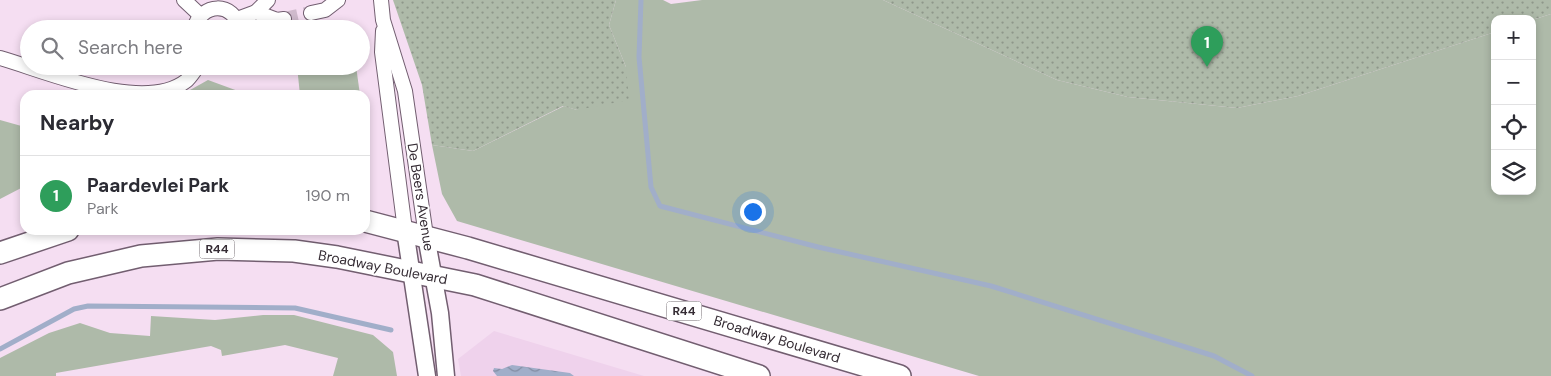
<!DOCTYPE html>
<html lang="en">
<head>
<meta charset="utf-8">
<style>
  body { margin:0; font-family:"DM Sans",sans-serif; background:#f7f7f7; color:#2b2b33 }
  .controls { position:absolute; right:15px; top:15px; display:grid; overflow:hidden; border-radius:10px; box-shadow:0 2px 8px #0003 }
  .controls button { width:45px; height:45px; display:grid; place-items:center; padding:0; border:0; border-bottom:1px solid #e1e1e2; background:#fff; color:#2b2b33; font:25px sans-serif }
  .you { position:absolute; left:752px; top:211px; width:18px; height:18px; margin:-12px; border:4px solid #fff; border-radius:50%; background:#1a73e8; box-shadow:0 0 0 8px #1a73e833 }
  .badge { display:grid; place-items:center; width:32px; height:32px; border-radius:50%; background:#855cd6; color:#fff; font-size:16px; font-weight:700 }
  .pin { position:absolute; translate:-50% -41px; filter:drop-shadow(0 1px 2px #0008) }
  .pin::after { content:''; position:absolute; top:26px; width:18px; height:15px; background:inherit; clip-path:polygon(0 0,100% 0,50% 100%) }
  .list { margin:0; padding:0; list-style:none }
  h2 { display:flex; justify-content:space-between; align-items:center; height:65px; margin:0; padding:0 20px; font-size:21px }
  h2 small { font-size:16px; font-weight:400; color:#7c7c81 }
  .list li { display:grid; grid-template-columns:32px 1fr auto; gap:15px; align-items:center; box-sizing:border-box; height:80px; padding:0 20px; border-top:1px solid #e1e1e2 }
  .list b { display:block; font-size:19px; white-space:nowrap }
  .list p { margin:0; font-size:16px; white-space:nowrap; color:#7c7c81 }
  .list em { font-size:16px; font-style:normal; color:#7c7c81 }
  .icon { flex:none; width:28px; height:28px; fill:none; stroke:currentColor; stroke-width:2; stroke-linecap:round; stroke-linejoin:round }
  .map { position:relative; flex:none; width:1551px; height:376px; overflow:hidden }
  .search { position:absolute; background:#fff; box-shadow:0 2px 8px #0003; left:20px; top:20px; width:350px; height:55px; display:flex; align-items:center; gap:12px; box-sizing:border-box; padding:0 18px; border-radius:28px; color:#7c7c81; font-size:19px }
  .panel { position:absolute; background:#fff; box-shadow:0 2px 8px #0003; left:20px; top:90px; width:350px; height:145px; border-radius:15px }
  .map>svg:first-child { display:block }
  .built { fill:#efd2ec }
  .grass { fill:#aebaa9 }
  .park { fill:url(#park-dots) }
  .water { fill:url(#water-waves) }
  .lines { fill:none; stroke-linecap:round; stroke-linejoin:round }
  .stream { stroke:#a1aec9; stroke-width:5 }
  .minor-tunnel { stroke:#cfbacc; stroke-width:14; stroke-dasharray:14 7; stroke-linecap:butt }
  .minor-casing { stroke:#725e70; stroke-width:16 }
  .tertiary-casing { stroke:#725e70; stroke-width:19 }
  .primary-casing { stroke:#725e70; stroke-width:24 }
  .minor { stroke:#fff; stroke-width:14 }
  .tertiary { stroke:#fff; stroke-width:16 }
  .primary { stroke:#fff; stroke-width:21 }
  .labels { text-anchor:middle; stroke-width:4; stroke-linejoin:round; paint-order:stroke }
  .shield { fill:#fff; stroke:#726b71; stroke-width:1 }
  .shield-label { font-size:12px; font-weight:bold; fill:#352c34 }
  .street-label { font-size:14px; fill:#352c34; stroke:#fff }
</style>
</head>
<body>
<div class="map">
<svg width="1551" height="376" viewBox="0 0 1551 376">
  <defs>
    <pattern id="park-dots" width="8" height="8" patternUnits="userSpaceOnUse" patternTransform="scale(1.25)"><rect width="8" height="8" fill="#aebaa9"/><path d="M2 2h.1M6 6h.1" fill="none" stroke="#8e978a" stroke-width="1.8" stroke-linecap="round"/></pattern>
    <pattern id="water-waves" width="16" height="10" patternUnits="userSpaceOnUse" patternTransform="scale(1.25)"><rect width="16" height="10" fill="#a1aec9"/><path d="M0 5q4-4 8 0t8 0" fill="none" stroke="#848ea4"/></pattern>
  </defs>
  <rect width="100%" height="100%" fill="#f5def2"/>
  <path class="built" d="M494,331l150,45h-183l-3,-17z"/>
  <g class="grass">
    <path d="M616,0h47l8,4 31,-4h181l174,80 71,17 109,11 61,-12 197,-64v159h37v-171l19,-6v362h-572l-522,-155 -15,-27 -10,-49 41,6 91,-45 13,4 49,-43 -17,-42z"/>
    <path d="M297,66h59l4,29h-60z"/>
    <path d="M208,80l30,11 -2,4h-55z"/>
    <path d="M0,120l25,7v59l-25,13z"/>
    <path d="M263,315h31l79,20 20,17 4,24h-64l5,-18 -53,-13 -63,11 -1,-6 -10,-4 -155,27v3h-56v-18l49,-25 31,-10 30,10 40,3 1,-20 64,4z"/>
  </g>
  <g class="park">
    <path d="M393,0h223l-7,25 17,42 3,33 -52,10 -14,-4 -90,45 -41,-6 -10,-60z"/>
    <path d="M883,0h668v14l-19,6 -37,-1v13l-197,64 -61,12 -109,-11 -71,-17z"/>
  </g>
  <path class="water" d="M512,365l58,8 4,3h-77l-4,-5 1,-3 8,1z"/>
  <g class="lines">
    <g class="stream">
      <path d="M641,0l-2,57 12,130 9,19 158,41 173,39 223,70 38,20"/>
      <path d="M0,349l74,-40 14,-3 207,2 96,22"/>
    </g>
    <path class="minor-tunnel" d="M284,19l27,-6"/>
    <defs>
      <g id="minor">
        <path d="M184,0l16,15"/>
        <path d="M381,0l2,20 22,71 21,145"/>
        <path d="M256,12l21,8 7,-1"/>
        <path d="M311,13l14,-3 13,-10"/>
        <path d="M237,19l19,-7 12,-12"/>
        <path d="M194,29c7,-27 40,-28 46,0"/>
        <path d="M383,31l-1,21 23,178"/>
        <path d="M0,58c46,13 143,56 186,23 4,-3 8,-10 12,-15"/>
      </g>
      <g id="tertiary">
        <path d="M405,230l22,146"/>
        <path d="M426,236l14,77 6,63"/>
      </g>
      <g id="primary">
        <path d="M365,221l103,27 432,128"/>
        <path d="M0,253l68,-23"/>
        <path d="M0,299l68,-26 73,-17 77,-7 76,2 43,6 138,28 284,91"/>
      </g>
    </defs>
    <use href="#minor" class="minor-casing"/>
    <use href="#tertiary" class="tertiary-casing"/>
    <use href="#primary" class="primary-casing"/>
    <use href="#minor" class="minor"/>
    <use href="#tertiary" class="tertiary"/>
    <use href="#primary" class="primary"/>
  </g>
  <g class="labels">
    <g class="shield">
      <rect x="199.5" y="239.5" width="35" height="19" rx="4"/>
      <rect x="666.5" y="301.5" width="35" height="19" rx="4"/>
    </g>
    <g class="shield-label">
      <text x="217" y="253">R44</text>
      <text x="684" y="315">R44</text>
    </g>
    <g class="street-label">
      <text transform="translate(421 197) rotate(81)" y="5">De Beers Avenue</text>
      <text transform="translate(383 267) rotate(11)" y="5">Broadway Boulevard</text>
      <text transform="translate(777 339) rotate(17)" y="5">Broadway Boulevard</text>
    </g>
  </g>
</svg>
<div class="controls">
<button>+</button>
<button>−</button>
<button><svg class="icon" aria-label="locate" viewBox="0 0 24 24"><circle cx="12" cy="12" r="6"/><path d="M12 2v4M12 18v4M2 12h4M18 12h4"/></svg></button>
<button><svg class="icon" aria-label="layers" viewBox="0 0 24 24"><path d="M12 4l9 5-9 5-9-5zM3 14l9 5 9-5"/></svg></button>
</div>
<div class="you"></div>
<div class="pin badge" style="left:1207px;top:67px;background:#2e9e5b">1</div>
<div class="search"><svg class="icon" aria-label="search" viewBox="0 0 24 24"><circle cx="10" cy="10" r="6"/><path d="M15 15l6 6"/></svg>Search here</div>
<section class="panel">
<h2>Nearby<small></small></h2>
<ul class="list">
<li><span class="badge" style="background:#2e9e5b">1</span><div><b>Paardevlei Park</b><p>Park</p></div><em>190 m</em></li>
</ul>
</section>
</div>
</body>
</html>
